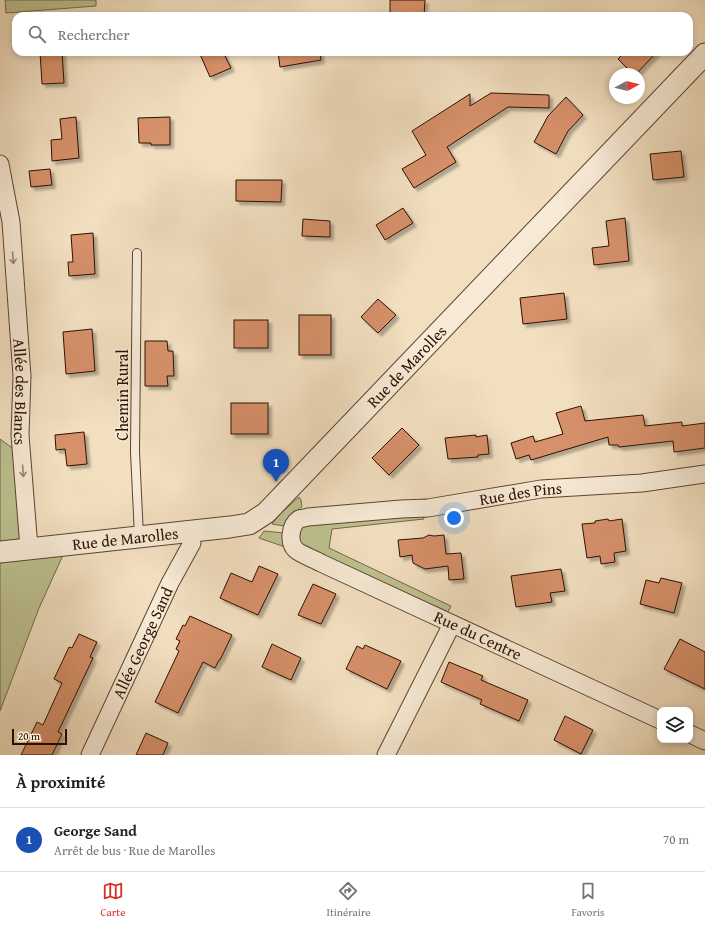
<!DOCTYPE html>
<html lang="fr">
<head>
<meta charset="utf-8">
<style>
  body { margin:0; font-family:"Gentium Book Plus",serif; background:#f2f2f2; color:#222 }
  .controls { position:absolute; right:12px; bottom:12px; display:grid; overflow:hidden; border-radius:8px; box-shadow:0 2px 6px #0003 }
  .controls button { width:36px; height:36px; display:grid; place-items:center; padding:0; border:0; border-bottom:1px solid #e0e0e0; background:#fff; color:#222; font:20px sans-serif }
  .compass { position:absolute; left:609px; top:68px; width:36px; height:36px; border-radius:50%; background:#fff; box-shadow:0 2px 6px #0003; rotate:82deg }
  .scale { position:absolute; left:12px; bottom:10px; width:55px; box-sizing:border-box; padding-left:4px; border:2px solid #2b1001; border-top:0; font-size:11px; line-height:14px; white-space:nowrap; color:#2b1001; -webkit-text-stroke:3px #f7ead6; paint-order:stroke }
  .you { position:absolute; left:454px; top:518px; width:14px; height:14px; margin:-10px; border:3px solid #fff; border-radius:50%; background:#1a73e8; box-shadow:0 0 0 6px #1a73e833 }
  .badge { display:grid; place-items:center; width:26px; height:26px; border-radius:50%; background:#d93025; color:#fff; font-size:13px; font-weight:700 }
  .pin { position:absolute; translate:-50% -33px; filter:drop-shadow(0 1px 2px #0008) }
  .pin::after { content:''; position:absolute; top:21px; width:14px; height:12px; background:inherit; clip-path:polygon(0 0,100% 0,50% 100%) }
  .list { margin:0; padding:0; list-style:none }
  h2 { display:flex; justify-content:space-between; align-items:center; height:52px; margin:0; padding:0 16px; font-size:17px }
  h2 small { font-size:13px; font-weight:400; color:#767676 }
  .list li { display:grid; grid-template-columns:26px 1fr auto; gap:12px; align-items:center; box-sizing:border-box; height:64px; padding:0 16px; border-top:1px solid #e0e0e0 }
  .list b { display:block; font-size:15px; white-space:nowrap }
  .list p { margin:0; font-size:13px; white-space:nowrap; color:#767676 }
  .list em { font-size:13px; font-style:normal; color:#767676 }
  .icon { flex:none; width:22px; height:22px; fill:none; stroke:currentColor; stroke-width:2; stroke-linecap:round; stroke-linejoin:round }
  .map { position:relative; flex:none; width:705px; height:755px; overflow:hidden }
  .search { position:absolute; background:#fff; box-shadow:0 2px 6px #0003; left:12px; right:12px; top:12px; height:44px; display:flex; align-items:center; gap:10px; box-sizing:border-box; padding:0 14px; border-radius:12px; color:#767676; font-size:15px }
  .sheet { height:116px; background:#fff }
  nav { display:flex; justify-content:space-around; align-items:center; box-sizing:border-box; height:56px; border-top:1px solid #e0e0e0; background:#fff; font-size:11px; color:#767676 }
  nav a { display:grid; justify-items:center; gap:2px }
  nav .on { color:#d93025 }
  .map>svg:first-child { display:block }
  .green { fill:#bdc190; stroke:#746848 }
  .building { fill:#d6906b; stroke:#2b1001; filter:url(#shadow) }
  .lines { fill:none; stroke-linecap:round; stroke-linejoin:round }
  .service-casing { stroke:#5d4431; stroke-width:10 }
  .minor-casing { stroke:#5d4431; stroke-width:19 }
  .tertiary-casing { stroke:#5d4431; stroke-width:23 }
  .service { stroke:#f7ead6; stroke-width:8 }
  .minor { stroke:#f7ead6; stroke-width:17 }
  .tertiary { stroke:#f7ead6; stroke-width:21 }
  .oneway { stroke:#9b8876 }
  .labels { text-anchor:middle; stroke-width:3; stroke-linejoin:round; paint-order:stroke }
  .street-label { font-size:16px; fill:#2b1001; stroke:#f7ead6 }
</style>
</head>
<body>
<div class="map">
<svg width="705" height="755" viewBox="0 0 705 755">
  <defs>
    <filter id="shadow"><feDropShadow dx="3.5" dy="3.5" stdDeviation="1" flood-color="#0004"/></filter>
  </defs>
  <rect width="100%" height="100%" fill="#f2dfc0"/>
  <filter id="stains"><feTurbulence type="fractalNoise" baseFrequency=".005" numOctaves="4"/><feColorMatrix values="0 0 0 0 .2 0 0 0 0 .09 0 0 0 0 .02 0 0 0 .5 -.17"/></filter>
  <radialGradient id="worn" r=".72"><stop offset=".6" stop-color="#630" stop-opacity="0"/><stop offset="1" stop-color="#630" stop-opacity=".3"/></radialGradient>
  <g class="green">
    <path d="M5,0h91v6l-90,7z"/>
    <path d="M0,439l22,16 7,93 39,-4 -29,64 -39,103z"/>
    <path d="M299,497l2,3 1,7c-2,2 -4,3 -7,4 -5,3 -8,9 -11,15l-12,-2 8,-10z"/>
    <path d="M423,513l1,6 -92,10 -3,19 122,58 -3,6 -147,-64 -4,-7 2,-10 6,-6z"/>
    <path d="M264,531l20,2 1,14 -26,-9z"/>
  </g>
  <g class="building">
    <path d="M390,0h35l-1,16h-34z"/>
    <path d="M40,52h22l2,31 -22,1z"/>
    <path d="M199,52h24l8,16 -21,9z"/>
    <path d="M278,52h42l1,8 -41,7z"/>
    <path d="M625,52h32l-21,22h-3l-15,-15z"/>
    <path d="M491,93l58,2v13l-41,-1 -61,40 9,15 -42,26 -12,-19 24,-14 -14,-24 58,-37v12z"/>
    <path d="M566,97l17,18 -15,16 -12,23 -22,-12 14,-26z"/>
    <path d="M76,117l3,41 -27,3 -1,-21 11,-1 -2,-20z"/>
    <path d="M170,117v28h-19v-2h-12l-1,-25z"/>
    <path d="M681,151l3,26 -31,3 -3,-26z"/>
    <path d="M50,169l2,16 -21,2 -2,-16z"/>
    <path d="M236,180h46l-1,22 -45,-1z"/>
    <path d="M403,208l10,15 -28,17 -9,-15z"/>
    <path d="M625,218l4,43 -35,4 -2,-17 17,-2 -3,-25z"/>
    <path d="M303,219l27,2v16l-28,-1z"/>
    <path d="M93,233l2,41 -26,2 -1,-14h5l-2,-27z"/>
    <path d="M564,293l3,26 -44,5 -3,-26z"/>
    <path d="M378,299l18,16 -18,18 -17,-16z"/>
    <rect x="299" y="315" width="32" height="40"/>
    <rect x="234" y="320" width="34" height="28"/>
    <path d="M92,329l3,42 -29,3 -3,-42z"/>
    <path d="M145,341h22l1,10h5l1,25h-7l1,10h-23z"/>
    <rect x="231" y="403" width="37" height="31"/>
    <path d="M581,406l4,15 58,-6 2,11 37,-4v4l23,-3v25l-31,4 -1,-11 -54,6 -1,-2h-9l-1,-8 -77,23 -2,-5 -13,4 -5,-16 22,-7 2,6 28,-8 -7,-21z"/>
    <path d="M402,428l17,17 -30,30 -17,-17z"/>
    <path d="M84,432l3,32 -20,2 -2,-17 -9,1 -1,-15z"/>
    <path d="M476,435v2l11,-2 2,19 -11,1v2l-30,2 -3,-21z"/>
    <path d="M608,519l1,2 13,-2 4,32 -12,2 1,9 -14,2 -1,-8 -13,2 -5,-34 13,-1v-2z"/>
    <path d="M429,535l5,1 10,-1 2,19 15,-1 3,26 -15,1 -1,-14 -23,3 -12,-6 -1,-8 -12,2 -2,-17 25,-2z"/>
    <path d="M259,566l19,8 -20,41 -38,-17 11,-25 21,9z"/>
    <path d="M561,569l4,22 -15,2 2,9 -36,5 -5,-31z"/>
    <path d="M661,578l21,5 -8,30 -34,-9 6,-24 13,3z"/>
    <path d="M313,584l23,10 -15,30 -23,-9z"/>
    <path d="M190,616l42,19 -12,25h-1l-4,8 -12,-6 -25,51 -23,-11 24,-51 -3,-2 4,-8 -4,-2 7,-14 2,1z"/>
    <path d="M79,634l18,8 -7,15 3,1 -35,74 4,2 -10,21h-31l16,-33 6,3 19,-42 -8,-4 15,-32 3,1z"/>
    <path d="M680,639l25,13v37l-41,-20z"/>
    <path d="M272,644l29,14 -10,22 -29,-13z"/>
    <path d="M365,645l36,16 -14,28 -41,-20 11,-23 6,3z"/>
    <path d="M449,662l34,14 -2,4 47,20 -9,21 -39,-17 2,-4 -41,-18z"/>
    <path d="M565,716l28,14 -12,24 -27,-14z"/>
    <path d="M146,733l22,10 -5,12h-27z"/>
  </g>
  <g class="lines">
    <defs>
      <path id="service" d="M137,253l-2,199 4,84"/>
      <g id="minor">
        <path id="s1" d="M0,164l11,58 11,154 -2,59 9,113"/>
        <path id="s2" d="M660,720l-339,-157c-5,-3 -21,-9 -25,-13 -8,-7 -6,-25 3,-31 3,-1 7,-1 9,-2l93,-8 27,-1 113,-19 101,-6 63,-9"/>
        <path d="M690,734l15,7"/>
        <path id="s3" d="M90,755l80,-172 22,-40 -2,-12"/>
        <path d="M386,755l66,-131"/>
      </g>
      <g id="tertiary">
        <path id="s4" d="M0,552l230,-25 19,-3 17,-11 439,-459"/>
      </g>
    </defs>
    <use href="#service" class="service-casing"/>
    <use href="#minor" class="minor-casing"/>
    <use href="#tertiary" class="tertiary-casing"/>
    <use href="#service" class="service"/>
    <use href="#minor" class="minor"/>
    <use href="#tertiary" class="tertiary"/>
  </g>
  <defs><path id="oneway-shaft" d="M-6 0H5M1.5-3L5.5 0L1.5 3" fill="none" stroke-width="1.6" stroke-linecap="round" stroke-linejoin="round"/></defs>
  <g class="oneway">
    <use href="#oneway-shaft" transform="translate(13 258) rotate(86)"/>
    <use href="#oneway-shaft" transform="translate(23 471) rotate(86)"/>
  </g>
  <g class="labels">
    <g class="street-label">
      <text dy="6" stroke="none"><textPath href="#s4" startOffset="474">Rue de Marolles</textPath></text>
      <text dy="6" stroke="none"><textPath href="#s1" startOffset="229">Allée des Blancs</textPath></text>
      <text transform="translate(122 395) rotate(-90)" y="6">Chemin Rural</text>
      <text dy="6" stroke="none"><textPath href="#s2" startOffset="660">Rue des Pins</textPath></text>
      <text dy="6" stroke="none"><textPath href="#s4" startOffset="126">Rue de Marolles</textPath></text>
      <text transform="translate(478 635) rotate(25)" y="6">Rue du Centre</text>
      <text dy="6" stroke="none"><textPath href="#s3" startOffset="124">Allée George Sand</textPath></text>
    </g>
  </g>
  <rect width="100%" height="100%" filter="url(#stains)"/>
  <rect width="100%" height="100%" fill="url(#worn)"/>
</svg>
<div class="controls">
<button><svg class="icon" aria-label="layers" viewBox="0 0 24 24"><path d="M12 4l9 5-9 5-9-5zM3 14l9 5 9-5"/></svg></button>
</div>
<svg class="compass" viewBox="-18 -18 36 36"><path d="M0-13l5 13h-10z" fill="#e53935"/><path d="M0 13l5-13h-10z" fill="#767676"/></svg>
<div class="scale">20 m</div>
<div class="you"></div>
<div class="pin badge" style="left:276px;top:482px;background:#1a4fb4">1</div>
<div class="search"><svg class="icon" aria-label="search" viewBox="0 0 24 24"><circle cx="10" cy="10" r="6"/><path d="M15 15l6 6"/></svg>Rechercher</div>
</div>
<section class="sheet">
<h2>À proximité<small></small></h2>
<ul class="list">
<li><span class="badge" style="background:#1a4fb4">1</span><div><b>George Sand</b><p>Arrêt de bus · Rue de Marolles</p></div><em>70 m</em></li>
</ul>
</section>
<nav>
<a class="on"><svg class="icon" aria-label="map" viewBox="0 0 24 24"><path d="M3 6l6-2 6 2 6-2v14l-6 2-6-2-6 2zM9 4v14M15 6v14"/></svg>Carte</a>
<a><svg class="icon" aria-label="directions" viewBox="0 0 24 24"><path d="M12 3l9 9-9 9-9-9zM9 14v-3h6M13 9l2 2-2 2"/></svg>Itinéraire</a>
<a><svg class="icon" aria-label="saved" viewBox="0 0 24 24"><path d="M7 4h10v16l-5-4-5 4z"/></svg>Favoris</a>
</nav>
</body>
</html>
